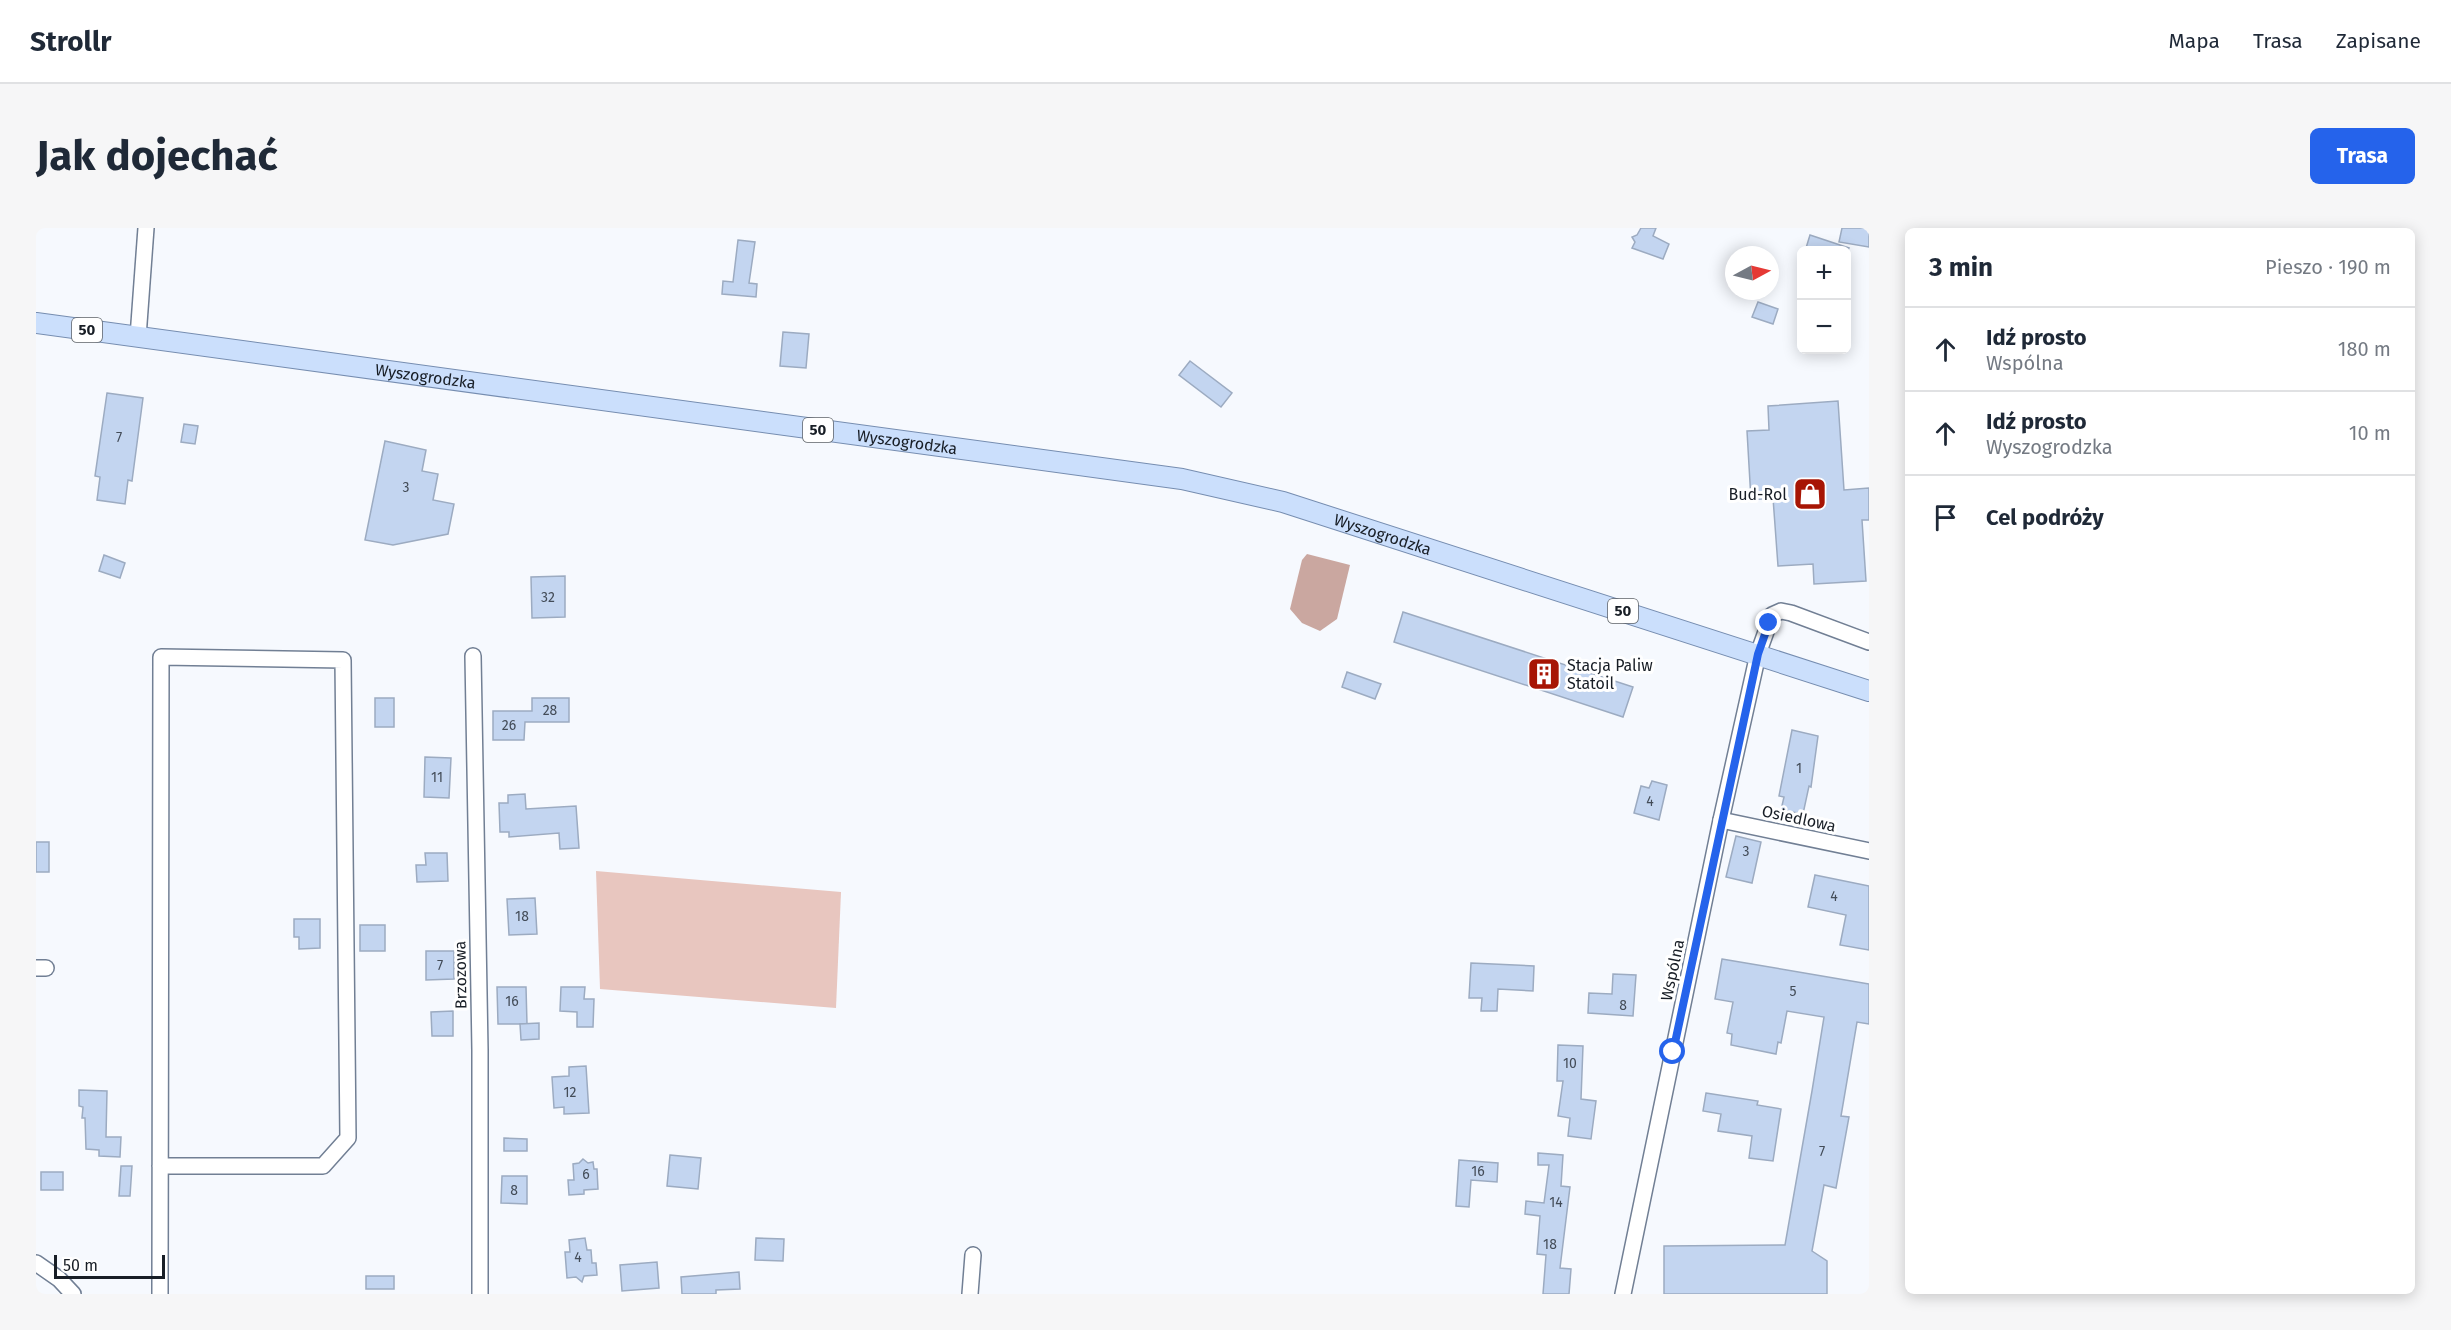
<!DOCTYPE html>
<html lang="pl">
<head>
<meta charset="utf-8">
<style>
  body { margin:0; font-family:"Fira Sans",sans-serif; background:#f6f6f7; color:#1f2937 }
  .controls { position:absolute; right:18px; top:18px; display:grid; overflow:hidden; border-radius:9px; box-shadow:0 3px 15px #0003 }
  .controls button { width:54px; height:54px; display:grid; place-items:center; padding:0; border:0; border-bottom:2px solid #e0e1e3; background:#fff; color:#1f2937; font:30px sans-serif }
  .compass { position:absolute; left:1689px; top:18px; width:54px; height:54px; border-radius:50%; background:#fff; box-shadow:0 3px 15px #0003; rotate:83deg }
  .scale { position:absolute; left:18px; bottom:15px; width:111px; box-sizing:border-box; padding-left:6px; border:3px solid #181e26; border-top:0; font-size:16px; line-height:21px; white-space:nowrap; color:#181e26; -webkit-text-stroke:4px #fff; paint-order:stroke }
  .stop { position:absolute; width:18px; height:18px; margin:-14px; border:4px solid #2563eb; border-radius:50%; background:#fff }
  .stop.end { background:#2563eb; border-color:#fff; box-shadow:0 2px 6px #0008 }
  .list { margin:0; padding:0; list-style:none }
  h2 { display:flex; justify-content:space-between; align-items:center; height:78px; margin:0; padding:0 24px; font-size:26px }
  h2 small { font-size:20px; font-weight:400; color:#747a83 }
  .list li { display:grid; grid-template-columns:39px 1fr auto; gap:18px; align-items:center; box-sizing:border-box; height:84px; padding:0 24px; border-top:2px solid #e0e1e3 }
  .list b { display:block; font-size:22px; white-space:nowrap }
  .list p { margin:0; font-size:20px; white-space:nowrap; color:#747a83 }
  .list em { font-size:20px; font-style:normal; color:#747a83 }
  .icon { flex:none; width:33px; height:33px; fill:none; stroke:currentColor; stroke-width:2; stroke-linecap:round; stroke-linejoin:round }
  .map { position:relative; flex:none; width:1833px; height:1066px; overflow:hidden; border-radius:9px }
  header { display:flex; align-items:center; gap:36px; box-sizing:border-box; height:84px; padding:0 30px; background:#fff; border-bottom:2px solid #e0e1e3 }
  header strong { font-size:28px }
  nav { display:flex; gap:33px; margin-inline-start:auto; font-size:21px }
  .intro { display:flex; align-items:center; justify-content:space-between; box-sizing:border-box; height:144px; padding:0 36px }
  h1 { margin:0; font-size:42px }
  .button { padding:15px 27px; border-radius:9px; background:#2563eb; color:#fff; font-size:21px; font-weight:700 }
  main { display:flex; gap:36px; padding:0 36px }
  aside { flex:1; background:#fff; border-radius:9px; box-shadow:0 3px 15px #0003 }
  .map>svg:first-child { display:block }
  .green { fill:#e8c6bf }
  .water { fill:#caa7a0 }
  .building { fill:#c3d5f0; stroke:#9cabc1; stroke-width:1.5 }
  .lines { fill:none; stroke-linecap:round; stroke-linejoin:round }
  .minor-casing { stroke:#717f94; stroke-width:18 }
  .major-casing { stroke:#768db0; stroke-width:22 }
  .minor { stroke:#fff; stroke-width:15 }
  .major { stroke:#cbdffc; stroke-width:20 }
  .route { stroke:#2563eb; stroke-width:8 }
  .labels { text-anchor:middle; stroke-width:6; stroke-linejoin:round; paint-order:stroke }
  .number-label { font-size:14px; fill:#434c58 }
  .shield { fill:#fff; stroke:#5d6267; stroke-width:1.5 }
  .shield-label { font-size:15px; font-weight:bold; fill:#181e26 }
  .street-label { font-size:16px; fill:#181e26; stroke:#fff }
  .poi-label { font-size:16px; fill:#181e26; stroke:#fff; text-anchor:end }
</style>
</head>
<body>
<header>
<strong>Strollr</strong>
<nav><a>Mapa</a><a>Trasa</a><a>Zapisane</a></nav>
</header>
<div class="intro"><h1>Jak dojechać</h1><a class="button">Trasa</a></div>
<main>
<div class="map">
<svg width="1833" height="1066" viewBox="0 0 1833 1066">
  <rect width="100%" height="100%" fill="#f6f9fe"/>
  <path class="green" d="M560,643l245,21 -5,116 -236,-19z"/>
  <path class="water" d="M1271,326l43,11 -13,54 -17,12 -18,-8 -12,-14 12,-49z"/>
  <g class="building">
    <path d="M1605,0h15l-3,8 16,8 -6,15 -31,-11 3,-6 -3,-5 5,-2z"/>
    <path d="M1806,0h27v19l-30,-5z"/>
    <path d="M1774,7l39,13 -1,2h-35l-7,-2z"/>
    <path d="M702,12l17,2 -6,41 8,1 -1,13 -34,-3 1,-13 10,1z"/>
    <path d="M1722,74l20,7 -5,15 -21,-7z"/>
    <path d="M747,104l26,2 -3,34 -26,-2z"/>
    <path d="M1154,133l42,32 -11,14 -42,-32z"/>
    <path d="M71,165l36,5 -11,83 -4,-1 -3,24 -28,-4 3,-23 -5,-1z"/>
    <path d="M1802,173l6,89 25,-2v32h-7l4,61 -52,3 -1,-20 -35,2 -5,-68 -22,2 -4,-69 22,-1 -1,-24z"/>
    <path d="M148,196l14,2 -3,18 -14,-2z"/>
    <path d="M349,213l41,9 -4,21 16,3 -5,26 21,4 -6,30 -55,11 -28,-5z"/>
    <path d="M68,327l21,8 -5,15 -21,-7z"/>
    <path d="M529,348v41l-33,1 -1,-41z"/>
    <path d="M1367,384l230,75 -10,30 -229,-75z"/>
    <path d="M1311,444l34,12 -6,15 -33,-12z"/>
    <rect x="339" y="470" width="19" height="29"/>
    <path d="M496,470h37v24h-44l-1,18h-31v-29h39z"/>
    <path d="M1756,502l26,6 -7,51 -2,-1 -6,28 -22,-4 3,-13 -5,-1z"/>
    <path d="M389,529l26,1 -2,40 -25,-1z"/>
    <path d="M1616,553l15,4 -8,35 -25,-7 7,-27 8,2z"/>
    <path d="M489,566l1,15 50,-3 3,42 -19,1 -1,-16 -50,4v-5h-9l-1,-29h9v-8z"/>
    <path d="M1700,608l25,6 -9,41 -26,-6z"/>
    <rect x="0" y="614" width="13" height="30"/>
    <path d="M389,625h22l1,28 -31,1 -1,-17h10z"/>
    <path d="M1779,647l54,11v64l-29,-5 6,-30 -38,-8z"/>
    <path d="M499,670l2,36 -28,1 -2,-36z"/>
    <path d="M258,691h26v29l-21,1v-12h-5z"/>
    <rect x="324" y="697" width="25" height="26"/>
    <path d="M390,723h28v28l-28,1z"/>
    <path d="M1686,731l147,25v40l-12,-2 -16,94 8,1 -13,71 -12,-3 -12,66 15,10v33h-163v-48l121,-1 27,-154 12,-74 -37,-6 -6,32 -3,-1 -2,12 -45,-9 1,-11 -5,-1 6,-31 -18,-3z"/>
    <path d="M1435,735l63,3 -1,25 -35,-2 -1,22h-16l1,-13h-13z"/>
    <path d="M1577,746l23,1 -3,41 -45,-3 1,-20 23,1z"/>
    <path d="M461,759h29l1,37h-29z"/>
    <path d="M525,759h24l-1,12h10l-1,28h-16v-15l-17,-1z"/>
    <path d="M417,783v25h-21l-1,-24z"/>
    <path d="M503,795v16l-18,1 -1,-16z"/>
    <path d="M1522,817l25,1 -2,53 15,2 -5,38 -23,-3 2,-18 -12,-2 5,-35h-6z"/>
    <path d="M550,838l3,47 -25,1v-7l-10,1 -2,-31 17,-1v-9z"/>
    <path d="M43,862l28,1 -1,46h15l-1,20 -21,-1v-6l-13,-1 -1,-31h-3l1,-11 -4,-1z"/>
    <path d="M1670,865l52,8 -1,4 24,4 -8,52 -24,-3 3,-22 -34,-5 3,-17 -18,-3z"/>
    <path d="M468,910l23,1v12h-23z"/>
    <path d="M1502,925l25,2 -2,31 9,1 -10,81 11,1 -2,25h-26l3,-39 -9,-1 3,-38 -15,-2 1,-13 18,2 5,-38h-11z"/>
    <path d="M634,927l31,3 -3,31 -31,-3z"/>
    <path d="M547,931l5,4 5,-1 1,7h3l1,20 -14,1v4l-15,1 -1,-15h6l-1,-16 6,-1z"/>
    <path d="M1423,932l39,3 -1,19 -26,-2 -2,27 -13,-1z"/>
    <path d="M85,938h11l-2,30h-11z"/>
    <rect x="5" y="944" width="22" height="18"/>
    <path d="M466,948h25v28l-26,-1z"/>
    <path d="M549,1010l2,12h4l1,13h4l1,12 -13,1 -2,6 -6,-5 -9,1 -2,-26h5l-1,-12z"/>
    <path d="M720,1010l28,1 -1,22 -28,-1z"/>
    <path d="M621,1034l2,26 -37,3 -2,-26z"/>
    <path d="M703,1044l1,17 -24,1v4h-34l-1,-17z"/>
    <rect x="330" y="1048" width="28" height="13"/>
  </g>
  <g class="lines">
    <defs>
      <g id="minor">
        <path d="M102,109l8,-109"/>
        <path d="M437,428l7,394v244"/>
        <path d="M1685,592l148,31"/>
        <path d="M0,740h10"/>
        <path d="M0,1035l23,16 14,15"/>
        <path d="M124,1066l1,-637 182,3 5,478 -25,28h-163"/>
        <path d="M934,1066l3,-39"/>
        <path d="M1587,1066l98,-474 37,-166 14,-39 9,-4 10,2 78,29"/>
      </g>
      <g id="major">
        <path id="s1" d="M0,95l1146,156 101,23 586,189"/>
      </g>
    </defs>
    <use href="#minor" class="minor-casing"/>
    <use href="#major" class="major-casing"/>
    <use href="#minor" class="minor"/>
    <use href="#major" class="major"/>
  </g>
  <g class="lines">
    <path class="route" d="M1637,824l85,-398 11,-31"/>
  </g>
  <defs>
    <symbol id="shop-square" viewBox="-11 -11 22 22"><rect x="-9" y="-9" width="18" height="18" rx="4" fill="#a71504" stroke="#fff"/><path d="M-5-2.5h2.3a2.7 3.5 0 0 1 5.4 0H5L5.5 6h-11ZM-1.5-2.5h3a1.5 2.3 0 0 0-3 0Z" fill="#fff"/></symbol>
    <symbol id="building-square" viewBox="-11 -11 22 22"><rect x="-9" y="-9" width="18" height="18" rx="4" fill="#a71504" stroke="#fff"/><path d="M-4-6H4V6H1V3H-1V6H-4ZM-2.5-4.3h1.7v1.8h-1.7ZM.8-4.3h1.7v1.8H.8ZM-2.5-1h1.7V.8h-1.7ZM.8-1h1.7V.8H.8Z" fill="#fff"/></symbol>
  </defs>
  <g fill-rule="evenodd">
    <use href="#shop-square" x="1755" y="247" width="38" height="38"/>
    <use href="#building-square" x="1489" y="427" width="38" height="38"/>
  </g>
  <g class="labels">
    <g class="number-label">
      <text x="83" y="214">7</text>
      <text x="370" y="264">3</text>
      <text x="512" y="374">32</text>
      <text x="514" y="487">28</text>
      <text x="473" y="502">26</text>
      <text x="1763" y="545">1</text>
      <text x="401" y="554">11</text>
      <text x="1614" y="578">4</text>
      <text x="1710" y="628">3</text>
      <text x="1798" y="673">4</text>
      <text x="486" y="693">18</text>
      <text x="404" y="742">7</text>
      <text x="1757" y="768">5</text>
      <text x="476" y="778">16</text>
      <text x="1587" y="782">8</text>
      <text x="1534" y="840">10</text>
      <text x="534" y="869">12</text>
      <text x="1786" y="928">7</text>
      <text x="1442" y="948">16</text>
      <text x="550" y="951">6</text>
      <text x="478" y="967">8</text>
      <text x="1520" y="979">14</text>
      <text x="1514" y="1021">18</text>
      <text x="542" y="1034">4</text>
    </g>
    <g class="shield">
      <rect x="36" y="90" width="30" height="24" rx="4.5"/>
      <rect x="767" y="190" width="30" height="24" rx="4.5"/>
      <rect x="1572" y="371" width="30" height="24" rx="4.5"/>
    </g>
    <g class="shield-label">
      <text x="51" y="107">50</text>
      <text x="782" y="207">50</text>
      <text x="1587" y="388">50</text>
    </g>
    <g class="street-label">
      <text dy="6" stroke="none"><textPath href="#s1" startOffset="393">Wyszogrodzka</textPath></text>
      <text dy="6" stroke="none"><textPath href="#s1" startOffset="879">Wyszogrodzka</textPath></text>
      <text dy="6" stroke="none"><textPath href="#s1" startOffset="1365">Wyszogrodzka</textPath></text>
      <text transform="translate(1763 590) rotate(12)" y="6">Osiedlowa</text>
      <text transform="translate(1636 742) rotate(-78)" y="6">Wspólna</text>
      <text transform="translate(424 747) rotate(-91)" y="6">Brzozowa</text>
    </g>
    <g class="poi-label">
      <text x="1751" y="272">Bud-Rol</text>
      <text x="1531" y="443" text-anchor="start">Stacja Paliw<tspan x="1531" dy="18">Statoil</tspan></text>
    </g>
  </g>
</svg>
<div class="controls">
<button>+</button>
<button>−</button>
</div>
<svg class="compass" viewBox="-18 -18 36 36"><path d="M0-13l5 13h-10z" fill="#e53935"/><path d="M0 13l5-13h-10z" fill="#747a83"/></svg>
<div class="scale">50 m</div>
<div class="stop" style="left:1637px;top:824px"></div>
<div class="stop end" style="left:1733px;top:395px"></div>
</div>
<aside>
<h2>3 min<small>Pieszo · 190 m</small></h2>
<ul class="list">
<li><svg class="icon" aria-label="ahead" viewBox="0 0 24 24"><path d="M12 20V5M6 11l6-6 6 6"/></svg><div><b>Idź prosto</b><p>Wspólna</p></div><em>180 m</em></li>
<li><svg class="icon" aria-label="ahead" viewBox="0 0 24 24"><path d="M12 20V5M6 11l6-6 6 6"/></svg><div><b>Idź prosto</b><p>Wyszogrodzka</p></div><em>10 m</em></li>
<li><svg class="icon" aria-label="arrive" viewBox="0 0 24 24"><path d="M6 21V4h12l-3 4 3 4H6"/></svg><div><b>Cel podróży</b></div></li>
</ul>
</aside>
</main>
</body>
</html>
